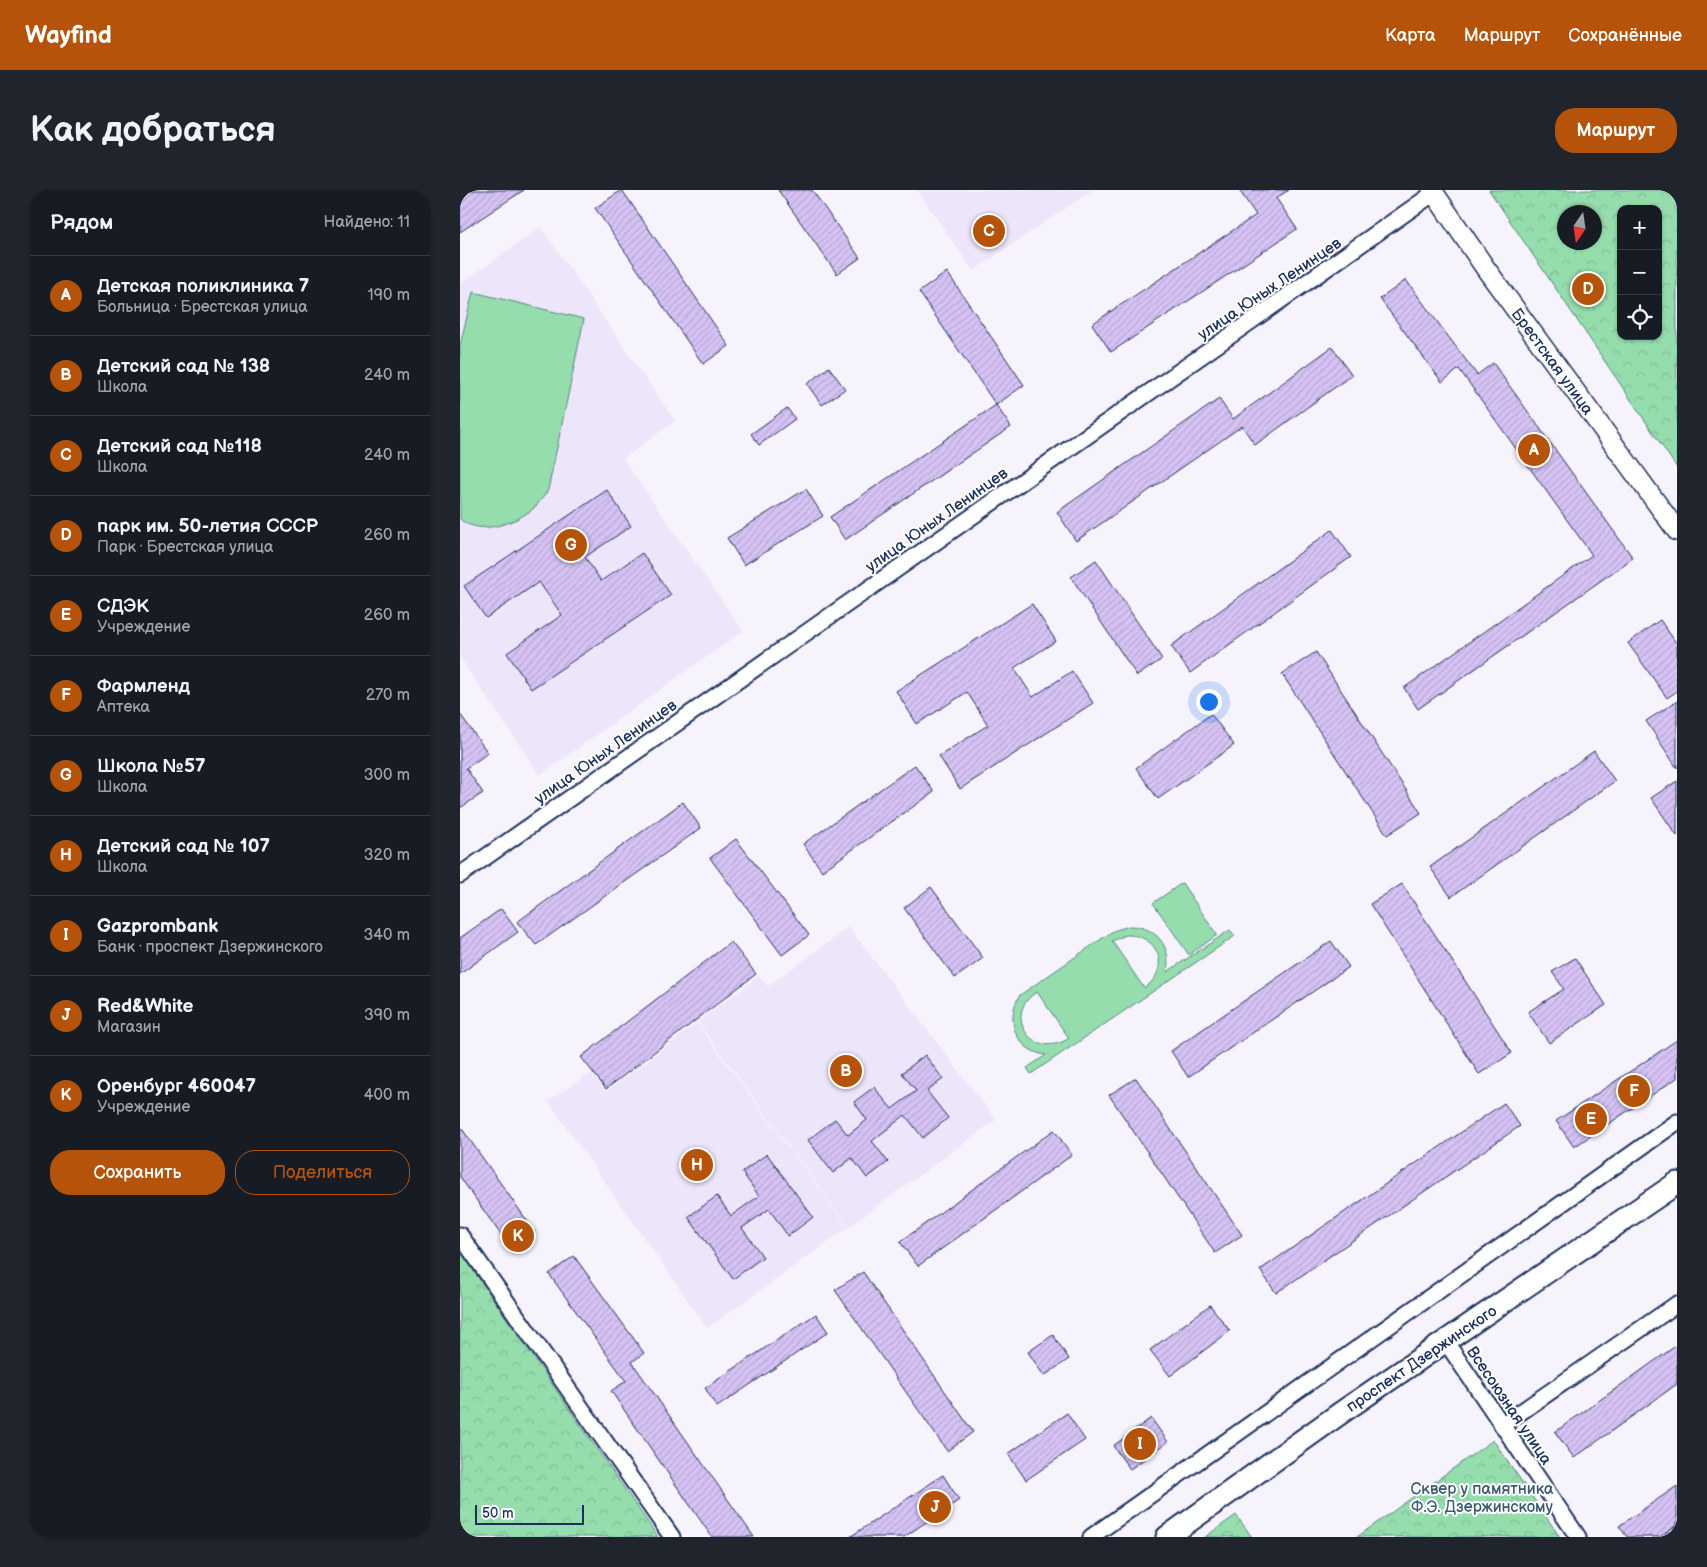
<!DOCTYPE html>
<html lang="ru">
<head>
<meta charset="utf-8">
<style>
  body { margin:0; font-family:"Balsamiq Sans",sans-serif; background:#20242c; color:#f1f3f6 }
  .controls { position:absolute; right:15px; top:15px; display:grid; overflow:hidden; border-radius:10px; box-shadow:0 1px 4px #0004 }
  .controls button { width:45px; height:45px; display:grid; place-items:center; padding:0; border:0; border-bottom:1px solid #363941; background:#171b24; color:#f1f3f6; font:25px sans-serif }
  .compass { position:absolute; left:1097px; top:15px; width:45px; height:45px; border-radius:50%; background:#171b24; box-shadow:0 1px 4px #0004; rotate:193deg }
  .scale { position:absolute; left:15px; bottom:12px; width:109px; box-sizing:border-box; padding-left:5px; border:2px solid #1b2f5e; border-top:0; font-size:14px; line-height:18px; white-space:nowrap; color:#1b2f5e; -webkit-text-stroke:4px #fff; paint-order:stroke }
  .you { position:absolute; left:748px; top:511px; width:18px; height:18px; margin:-12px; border:4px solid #fff; border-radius:50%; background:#1a73e8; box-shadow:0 0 0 8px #1a73e833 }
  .badge { display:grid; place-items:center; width:32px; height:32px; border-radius:50%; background:#b45309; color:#fff; font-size:16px; font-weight:700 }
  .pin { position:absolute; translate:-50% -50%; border:2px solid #fff; box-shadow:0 1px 5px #0006 }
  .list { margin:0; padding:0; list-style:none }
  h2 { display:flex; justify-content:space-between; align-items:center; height:65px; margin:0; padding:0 20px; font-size:21px }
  h2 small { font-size:16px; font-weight:400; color:#9ea1a6 }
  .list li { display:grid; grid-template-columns:32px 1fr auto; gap:15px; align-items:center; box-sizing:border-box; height:80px; padding:0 20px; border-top:1px solid #363941 }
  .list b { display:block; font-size:19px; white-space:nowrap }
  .list p { margin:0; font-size:16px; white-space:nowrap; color:#9ea1a6 }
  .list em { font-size:16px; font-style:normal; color:#9ea1a6 }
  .actions { display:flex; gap:10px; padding:15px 20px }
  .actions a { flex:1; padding:11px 0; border:1px solid #b45309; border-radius:20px; text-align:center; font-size:18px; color:#b45309 }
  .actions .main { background:#b45309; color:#fff }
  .icon { flex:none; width:28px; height:28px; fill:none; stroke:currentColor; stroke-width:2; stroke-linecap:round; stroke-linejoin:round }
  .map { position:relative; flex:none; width:1217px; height:1347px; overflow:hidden; border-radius:20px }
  header { display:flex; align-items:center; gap:30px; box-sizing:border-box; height:70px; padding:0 25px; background:#b45309; color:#fff }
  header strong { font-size:24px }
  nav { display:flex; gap:28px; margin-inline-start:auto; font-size:18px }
  .intro { display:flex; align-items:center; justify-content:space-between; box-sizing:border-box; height:120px; padding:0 30px }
  h1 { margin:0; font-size:35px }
  .button { padding:12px 22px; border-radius:20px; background:#b45309; color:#fff; font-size:18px; font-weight:700 }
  main { display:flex; gap:30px; padding:0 30px }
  aside { flex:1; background:#171b24; border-radius:20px; box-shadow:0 1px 4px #0004 }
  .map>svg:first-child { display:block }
  .built { fill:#ede5fa }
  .park { fill:url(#park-crowns); stroke:#588685; fill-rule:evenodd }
  .pitch { fill:#95ddac; stroke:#588685; fill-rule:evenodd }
  .building { fill:url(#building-hatch); stroke:#1b2f5e }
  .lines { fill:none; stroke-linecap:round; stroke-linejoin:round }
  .minor-casing { stroke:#1b2f5e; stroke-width:19 }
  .tertiary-casing { stroke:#1b2f5e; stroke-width:22 }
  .secondary-casing { stroke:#1b2f5e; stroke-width:25 }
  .minor { stroke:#fff; stroke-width:15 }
  .tertiary { stroke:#fff; stroke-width:19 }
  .secondary { stroke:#fff; stroke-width:21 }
  .labels { text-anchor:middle; stroke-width:4; stroke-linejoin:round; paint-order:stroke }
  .street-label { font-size:16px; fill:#1b2f5e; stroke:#fff }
  .park-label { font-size:16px; fill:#3a5a72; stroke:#fff }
</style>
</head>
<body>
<header>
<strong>Wayfind</strong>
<nav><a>Карта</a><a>Маршрут</a><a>Сохранённые</a></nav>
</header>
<div class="intro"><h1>Как добраться</h1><a class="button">Маршрут</a></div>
<main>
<aside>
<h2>Рядом<small>Найдено: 11</small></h2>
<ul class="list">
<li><span class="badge">A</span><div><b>Детская поликлиника 7</b><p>Больница · Брестская улица</p></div><em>190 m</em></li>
<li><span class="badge">B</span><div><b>Детский сад № 138</b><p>Школа</p></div><em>240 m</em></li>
<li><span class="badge">C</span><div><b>Детский сад №118</b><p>Школа</p></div><em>240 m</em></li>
<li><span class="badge">D</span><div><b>парк им. 50-летия СССР</b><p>Парк · Брестская улица</p></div><em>260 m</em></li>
<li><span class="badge">E</span><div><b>СДЭК</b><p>Учреждение</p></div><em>260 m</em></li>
<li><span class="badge">F</span><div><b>Фармленд</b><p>Аптека</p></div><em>270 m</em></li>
<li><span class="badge">G</span><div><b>Школа №57</b><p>Школа</p></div><em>300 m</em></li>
<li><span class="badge">H</span><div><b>Детский сад № 107</b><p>Школа</p></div><em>320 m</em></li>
<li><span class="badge">I</span><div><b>Gazprombank</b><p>Банк · проспект Дзержинского</p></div><em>340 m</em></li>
<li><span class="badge">J</span><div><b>Red&amp;White</b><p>Магазин</p></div><em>390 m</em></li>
<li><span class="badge">K</span><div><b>Оренбург 460047</b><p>Учреждение</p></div><em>400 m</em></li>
</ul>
<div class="actions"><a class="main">Сохранить</a><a>Поделиться</a></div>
</aside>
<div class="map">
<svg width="1217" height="1347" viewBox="0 0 1217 1347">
  <defs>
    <pattern id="park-crowns" width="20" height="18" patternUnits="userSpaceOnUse" patternTransform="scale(1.25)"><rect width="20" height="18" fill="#95ddac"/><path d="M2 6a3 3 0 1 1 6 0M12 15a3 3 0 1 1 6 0" fill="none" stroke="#80be96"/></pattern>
    <pattern id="building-hatch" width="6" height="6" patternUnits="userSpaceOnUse" patternTransform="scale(1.25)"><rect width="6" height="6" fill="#d6c3f4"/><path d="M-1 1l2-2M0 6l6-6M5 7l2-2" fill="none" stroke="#b7a8d4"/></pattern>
  </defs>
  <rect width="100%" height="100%" fill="#f7f3fd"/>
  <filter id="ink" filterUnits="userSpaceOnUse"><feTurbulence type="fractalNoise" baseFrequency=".02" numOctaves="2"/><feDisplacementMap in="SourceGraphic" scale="10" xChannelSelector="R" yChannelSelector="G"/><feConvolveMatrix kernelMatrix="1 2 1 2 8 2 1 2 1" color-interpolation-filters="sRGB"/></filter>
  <g filter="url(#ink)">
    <g class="built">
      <path d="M457,0h176l-120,81z"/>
      <path d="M81,37l134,194 -52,38 120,172 -203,144 -80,-117v-374z"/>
      <path d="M389,737l147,193 -148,107 -150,-205 61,-46 9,10z"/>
      <path d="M237,833l151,205 -141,100 -159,-227 43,-28 15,19z"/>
    </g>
    <g class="park">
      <path d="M1029,0h188v278zM1161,19h37v127h-37zM1134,22v30h-30v-30z"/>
      <path d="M0,1061l198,286h-198z"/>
      <path d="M1033,1250l67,97h-203z"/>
      <path d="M776,1325l16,22h-47z"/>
    </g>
    <g class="pitch">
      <path d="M13,102l111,27 -36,171c-5,7 -11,17 -18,21 -18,13 -51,25 -70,8v-174z"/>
      <path d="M722,693l35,52 -28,20 -36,-52z"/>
      <path d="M669,736c27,0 43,20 38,46l63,-42 5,6 -204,138 -4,-6 19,-13c-30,-4 -42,-35 -26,-60l93,-64zM666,745c33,-1 46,35 18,53l-32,-47zM577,802l32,46 -1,1c-38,22 -66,-27 -31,-47z"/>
    </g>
    <g class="building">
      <path d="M0,0h64l-64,42z"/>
      <path d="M162,0l107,156 -26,18 -108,-156z"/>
      <path d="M318,0h34l48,68 -23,16z"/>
      <path d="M779,0h50l-13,8 21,31 -186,123 -19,-28 164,-109z"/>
      <path d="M487,82l77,113 -28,20 -77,-113z"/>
      <path d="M946,90l71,95 16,-12 140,195 -215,151 -14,-21 188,-133 -133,-186 -17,13 -62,-83z"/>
      <path d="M872,157l20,28 -97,70 -13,-19 -166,115 -19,-29 162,-113 14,20z"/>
      <path d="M369,177l16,22 -23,16 -15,-21z"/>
      <path d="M536,215l15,22 -166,113 -15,-23z"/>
      <path d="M327,218l8,11 -36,26 -8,-11z"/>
      <path d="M346,299l17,27 -79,49 -17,-27z"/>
      <path d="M147,300l24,36 -46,31 16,24 41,-28 29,42 -140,94 -24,-36 55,-38 -23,-33 -53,36 -22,-32z"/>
      <path d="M872,340l19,27 -161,116 -19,-27z"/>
      <path d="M636,370l66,99 -25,17 -66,-99z"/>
      <path d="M572,414l24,37 -42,27 19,29 39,-26 21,32 -133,86 -21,-33 49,-31 -21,-33 -50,32 -21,-33z"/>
      <path d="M1200,430l17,24v47l-10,7 -39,-55z"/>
      <path d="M856,462l105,161 -34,22 -105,-161z"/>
      <path d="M1217,511v67l-31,-47z"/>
      <path d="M0,524l28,39 -22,15 17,25 -23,15z"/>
      <path d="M751,524l23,31 -76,54 -22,-31z"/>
      <path d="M1134,561l21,30 -164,116 -21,-30z"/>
      <path d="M455,575l19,27 -112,79 -19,-27z"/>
      <path d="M1217,591v55l-26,-38z"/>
      <path d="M223,612l18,26 -165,117 -19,-23z"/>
      <path d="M276,649l73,96 -27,20 -72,-97z"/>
      <path d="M942,694l110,169 -33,21 -109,-170z"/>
      <path d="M471,697l52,71 -28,20 -51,-70z"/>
      <path d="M41,719l17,23 -58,42v-36z"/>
      <path d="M871,751l18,26 -161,110 -17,-26z"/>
      <path d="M271,752l25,32 -150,115 -25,-32z"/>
      <path d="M1115,768l31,47 -57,38 -21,-31 36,-23 -12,-17z"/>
      <path d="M1217,850v38l-103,69 -18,-26z"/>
      <path d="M465,865l18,24 -16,12 21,27 -25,20 -18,-23 -33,26 16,21 -21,16 -15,-20 -19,15 -25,-33 27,-21 13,16 19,-15 -13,-18 20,-15 18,22 24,-18 -14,-18z"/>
      <path d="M676,888l106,157 -27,18 -106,-158z"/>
      <path d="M1044,913l16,23 -244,167 -16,-23z"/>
      <path d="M0,936l75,106 -24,17 -51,-72z"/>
      <path d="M594,940l18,25 -154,111 -18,-24z"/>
      <path d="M307,964l46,63 -25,19 -19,-27 -27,19 21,29 -30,22 -45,-62 29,-21 14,20 28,-20 -17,-24z"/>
      <path d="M114,1066l70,97 -12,9 122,175h-42l-101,-146 15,-10 -77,-107z"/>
      <path d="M403,1082l110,160 -26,19 -112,-161z"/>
      <path d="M750,1115l20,26 -60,45 -20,-26z"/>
      <path d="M356,1124l12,18 -111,75 -12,-19z"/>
      <path d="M593,1145l16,24 -25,17 -16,-24z"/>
      <path d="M1217,1155v39l-103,74 -19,-26z"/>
      <path d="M607,1223l18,27 -59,40 -18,-26z"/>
      <path d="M691,1228l17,24 -38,27 -17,-23z"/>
      <path d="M483,1285l16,25 -55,37h-54z"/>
      <path d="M1217,1296v39l-17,12h-33l-8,-11z"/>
    </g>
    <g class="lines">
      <defs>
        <g id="minor">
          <path d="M0,685l974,-682"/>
          <path d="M0,1045l212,302"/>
          <path d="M986,1152l132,195"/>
          <path d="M1042,1235l175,-121"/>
          <path d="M631,1347l586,-415"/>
        </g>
        <path id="tertiary" d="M972,0l54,79 191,262"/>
        <path id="secondary" d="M707,1347l175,-125 335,-229"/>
      </defs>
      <use href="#minor" class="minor-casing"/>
      <use href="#tertiary" class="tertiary-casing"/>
      <use href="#secondary" class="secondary-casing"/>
      <use href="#minor" class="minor"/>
      <use href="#tertiary" class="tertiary"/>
      <use href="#secondary" class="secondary"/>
    </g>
  </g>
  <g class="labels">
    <g class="street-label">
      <text transform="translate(809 98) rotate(-34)" y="6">улица Юных Ленинцев</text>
      <text transform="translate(1093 171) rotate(54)" y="6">Брестская улица</text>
      <text transform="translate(476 329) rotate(-35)" y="6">улица Юных Ленинцев</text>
      <text transform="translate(145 561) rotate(-35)" y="6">улица Юных Ленинцев</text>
      <text transform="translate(961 1168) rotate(-34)" y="6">проспект Дзержинского</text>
      <text transform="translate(1050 1215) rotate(56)" y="6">Всесоюзная улица</text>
    </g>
    <g class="park-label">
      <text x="1022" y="1304">Сквер у памятника<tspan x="1022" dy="18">Ф.Э. Дзержинскому</tspan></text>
    </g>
  </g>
</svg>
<div class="controls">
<button>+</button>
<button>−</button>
<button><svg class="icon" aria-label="locate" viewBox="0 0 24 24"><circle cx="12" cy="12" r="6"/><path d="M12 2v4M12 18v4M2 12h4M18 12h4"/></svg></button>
</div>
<svg class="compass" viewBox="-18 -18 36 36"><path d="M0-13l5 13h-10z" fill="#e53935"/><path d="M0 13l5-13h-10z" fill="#9ea1a6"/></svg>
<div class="scale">50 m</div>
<div class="you"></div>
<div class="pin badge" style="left:1074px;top:260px">A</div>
<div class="pin badge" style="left:386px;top:881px">B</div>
<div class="pin badge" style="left:529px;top:41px">C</div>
<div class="pin badge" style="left:1128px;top:99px">D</div>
<div class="pin badge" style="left:1131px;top:929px">E</div>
<div class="pin badge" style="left:1174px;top:901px">F</div>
<div class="pin badge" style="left:111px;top:355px">G</div>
<div class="pin badge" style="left:237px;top:975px">H</div>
<div class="pin badge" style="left:680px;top:1254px">I</div>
<div class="pin badge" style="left:475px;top:1317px">J</div>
<div class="pin badge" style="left:58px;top:1046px">K</div>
</div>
</main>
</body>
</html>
